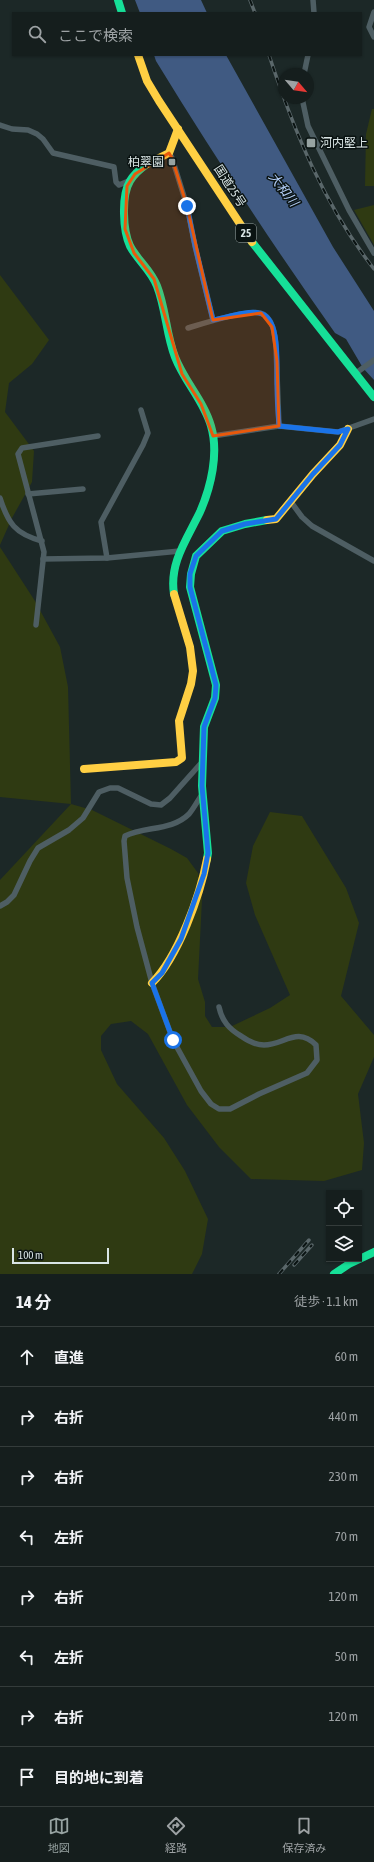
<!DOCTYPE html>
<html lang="ja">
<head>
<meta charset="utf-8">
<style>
  body { margin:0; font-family:"Asap Condensed","Noto Sans JP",sans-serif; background:#222b2a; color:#f1f3f6 }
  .controls { position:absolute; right:12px; bottom:12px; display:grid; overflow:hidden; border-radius:0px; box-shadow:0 1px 3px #0004 }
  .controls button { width:36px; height:36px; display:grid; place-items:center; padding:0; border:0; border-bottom:1px solid #343c3b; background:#151e1d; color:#f1f3f6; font:20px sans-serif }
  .compass { position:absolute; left:278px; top:68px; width:36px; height:36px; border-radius:50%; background:#151e1d; box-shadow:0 1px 3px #0004; rotate:119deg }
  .scale { position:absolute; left:12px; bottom:10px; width:97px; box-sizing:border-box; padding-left:4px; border:2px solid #d9e5e5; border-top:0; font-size:11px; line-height:14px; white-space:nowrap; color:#d9e5e5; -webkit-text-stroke:3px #0a1312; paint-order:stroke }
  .stop { position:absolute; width:12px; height:12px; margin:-9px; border:3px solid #1a73e8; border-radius:50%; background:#fff }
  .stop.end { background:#1a73e8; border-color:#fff; box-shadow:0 1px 4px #0008 }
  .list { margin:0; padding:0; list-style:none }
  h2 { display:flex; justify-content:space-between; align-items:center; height:52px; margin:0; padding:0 16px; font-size:17px }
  h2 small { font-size:13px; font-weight:400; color:#9da2a4 }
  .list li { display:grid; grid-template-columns:26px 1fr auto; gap:12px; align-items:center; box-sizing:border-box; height:60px; padding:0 16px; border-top:1px solid #343c3b }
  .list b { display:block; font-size:15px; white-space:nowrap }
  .list em { font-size:13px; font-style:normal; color:#9da2a4 }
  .icon { flex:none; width:22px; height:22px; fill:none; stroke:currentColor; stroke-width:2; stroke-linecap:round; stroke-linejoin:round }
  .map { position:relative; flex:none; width:374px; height:1274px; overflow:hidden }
  .search { position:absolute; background:#151e1d; box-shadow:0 1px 3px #0004; left:12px; right:12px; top:12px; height:44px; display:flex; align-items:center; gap:10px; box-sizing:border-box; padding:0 14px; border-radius:0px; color:#9da2a4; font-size:15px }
  .sheet { height:532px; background:#151e1d }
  nav { display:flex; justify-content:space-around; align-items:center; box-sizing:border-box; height:56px; border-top:1px solid #343c3b; background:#151e1d; font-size:11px; color:#9da2a4 }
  nav a { display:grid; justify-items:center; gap:2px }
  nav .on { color:#97a3a2 }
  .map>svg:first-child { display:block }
  .green { fill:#2f3a12 }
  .water { fill:#405a82 }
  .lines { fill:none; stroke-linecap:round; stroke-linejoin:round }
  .street { stroke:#4e5e63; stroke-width:5.5 }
  .fast { stroke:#16e098; stroke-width:8 }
  .slow { stroke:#ffcf43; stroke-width:8 }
  .rail-casing { stroke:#5a676a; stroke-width:3.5 }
  .rail { stroke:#0a1312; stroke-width:2; stroke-dasharray:6; stroke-linecap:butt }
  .route { stroke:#1a73e8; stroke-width:5 }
  .marked { fill:#e8590c; fill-opacity:0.2; stroke:#e8590c; stroke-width:3; stroke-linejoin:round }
  .poi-dot { fill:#97a3a2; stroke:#0a1312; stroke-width:1.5 }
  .labels { text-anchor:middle; stroke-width:3; stroke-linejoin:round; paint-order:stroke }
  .shield { fill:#0a1312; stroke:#9ba6a6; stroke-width:1 }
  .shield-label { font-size:11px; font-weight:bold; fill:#d9e5e5 }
  .poi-label { font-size:12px; fill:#d9e5e5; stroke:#0a1312; text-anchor:start }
  .street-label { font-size:12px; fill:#d9e5e5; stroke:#0a1312 }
  .water-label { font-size:13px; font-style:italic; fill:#b0caf3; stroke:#0a1312 }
</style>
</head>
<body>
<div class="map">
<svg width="374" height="1274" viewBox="0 0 374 1274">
  <rect width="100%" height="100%" fill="#1c2827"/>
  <g class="green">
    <path d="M372,109h2v77h-9l1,-52z"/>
    <path d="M374,205v40l-20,-35z"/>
    <path d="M0,275l49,65 -17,24 -23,19 -4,29 29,39 -2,31 -20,36 -12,27z"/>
    <path d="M0,547l35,54 25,46 8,40 3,117 21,6 79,39 16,9 11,15 4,26 -4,80 7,23v14l7,11h18l40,-19 20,-13 -35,-80 -9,-32 7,-37 17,-34 32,4 44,72 13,35 -18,73 33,39v22l-16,37 6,49 -2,27 -38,11 -73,-2 -32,-32 -32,-42 -39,-71 -17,-13 -20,3 -10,12v14l16,34 47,54 21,33 23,48 -6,35 -10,20h-192v-394l71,-76 -71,-7z"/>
  </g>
  <g class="water">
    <path d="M135,0h66l6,13h-67z"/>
    <path d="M154,55h72l107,192 41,64v69l-11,-12 -17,-29 -11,-6c-63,-89 -122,-179 -179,-272z"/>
  </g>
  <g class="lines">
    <g class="street">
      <path d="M313,0l1,13"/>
      <path d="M374,12l-5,15 5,10"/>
      <path d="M304,74l4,-19"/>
      <path d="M302,98l6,28 41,84 25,43"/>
      <path d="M0,125l12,4 16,1 9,4 6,5 10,14 61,14 2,15 3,3 12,-5"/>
      <path d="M169,153l3,5 15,48 8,40 18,74"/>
      <path d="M188,328c13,-4 60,-19 72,-15 13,3 15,22 16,34l3,79"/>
      <path d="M356,373l18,-13"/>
      <path d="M213,436l66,-10 59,6 36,-13"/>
      <path d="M28,494l55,-5"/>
      <path d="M0,498c8,25 15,36 42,43"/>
      <path d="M291,502l11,15 10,9 62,35"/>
      <path d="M107,558l-6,-36 42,-77 5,-12 -7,-23"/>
      <path d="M43,559l64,-1 73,-7"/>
      <path d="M36,625l8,-73 -26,-98 4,-6 76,-12"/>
      <path d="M203,793c-5,7 -9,15 -14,21 -17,17 -44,12 -64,22l-1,5 3,37 10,49 15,56 21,57 28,51 10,13 8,5h11l29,-15 48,-21 10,-13 -1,-15c-19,-19 -32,0 -52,0 -9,0 -16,-4 -23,-9 -12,-7 -19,-15 -22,-29"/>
      <path d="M0,906l7,-4 7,-7 16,-34 8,-13 31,-18 14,-12 16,-26 11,-4h8l33,16 10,1 9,-7 33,-37"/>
    </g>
    <g class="fast">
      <path d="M118,0l4,13"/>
      <path d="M147,164c-7,5 -13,10 -17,17 -9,15 -7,50 0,65 8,15 21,24 27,40 9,23 9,48 18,71 9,24 29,44 36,69 8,27 0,61 -11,86 -13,27 -31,51 -26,82"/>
      <path d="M252,242l122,155"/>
      <path d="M207,859l1,-6 -6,-67 2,-59 11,-29 1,-13 -26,-98 1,-13 5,-18 26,-25 23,-7 22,-4"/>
      <path d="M334,1274l15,-10 25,-12"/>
    </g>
    <g class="slow">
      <path d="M138,55l9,26 12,20 93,141"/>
      <path d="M147,164l22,-11 9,-24"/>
      <path d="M267,520l9,-1 37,-45 27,-29 8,-16"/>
      <path d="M84,769l92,-7 6,-4 -3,-37 12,-37 2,-13 -3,-24 -16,-53"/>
      <path d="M152,983c26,-26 48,-87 55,-124"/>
    </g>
    <defs>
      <g id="rail">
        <path d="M250,0l5,13"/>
        <path d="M269,55c25,76 55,150 105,214"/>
        <path d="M294,1265l18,-20"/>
        <path d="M279,1274l30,-34"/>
      </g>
    </defs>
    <use href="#rail" class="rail-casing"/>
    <use href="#rail" class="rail"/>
  </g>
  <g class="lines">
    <path class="route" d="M173,1040l-21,-57 10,-10 19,-34 23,-65 4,-21 -6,-67 2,-59 11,-29 1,-13 -26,-98v-13l6,-18 26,-25 23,-7 31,-5 37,-45 27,-29 8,-16 -10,3 -59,-6c-1,-13 -2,-26 -2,-40 -1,-17 5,-69 -18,-73 -11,-3 -34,5 -46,7l-18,-74 -8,-40"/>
  </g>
  <path class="marked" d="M169,153l3,5 15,48 26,114 48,-7 11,14 5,34 2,65 -66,10 -12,-32 -19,-30 -28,-95 -20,-26 -9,-24 2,-43 8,-12z"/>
  <g class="poi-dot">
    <rect x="306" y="138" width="10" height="10" rx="2"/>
    <rect x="168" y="158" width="8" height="8" rx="2"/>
  </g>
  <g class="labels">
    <rect class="shield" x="236" y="224" width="20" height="18" rx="3"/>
    <g class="shield-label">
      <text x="246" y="237">25</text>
    </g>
    <g class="poi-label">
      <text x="320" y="147">河内堅上</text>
      <text x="164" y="166" text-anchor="end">柏翠園</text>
    </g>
    <g class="street-label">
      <text transform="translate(230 186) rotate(57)" y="4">国道25号</text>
    </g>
    <g class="water-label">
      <text transform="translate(284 189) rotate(52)" y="5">大和川</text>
    </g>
  </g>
</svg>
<div class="controls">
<button><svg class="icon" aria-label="locate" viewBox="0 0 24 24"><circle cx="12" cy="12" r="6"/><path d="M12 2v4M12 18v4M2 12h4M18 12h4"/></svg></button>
<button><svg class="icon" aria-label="layers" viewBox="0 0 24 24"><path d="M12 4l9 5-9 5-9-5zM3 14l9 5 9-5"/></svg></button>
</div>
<svg class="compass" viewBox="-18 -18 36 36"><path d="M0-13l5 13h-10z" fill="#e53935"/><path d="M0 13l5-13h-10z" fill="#9da2a4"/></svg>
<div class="scale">100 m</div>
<div class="stop" style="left:173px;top:1040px"></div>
<div class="stop end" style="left:187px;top:206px"></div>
<div class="search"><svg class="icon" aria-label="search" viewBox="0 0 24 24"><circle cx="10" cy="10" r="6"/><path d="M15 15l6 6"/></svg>ここで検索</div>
</div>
<section class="sheet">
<h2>14 分<small>徒歩 · 1.1 km</small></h2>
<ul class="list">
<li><svg class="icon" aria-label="ahead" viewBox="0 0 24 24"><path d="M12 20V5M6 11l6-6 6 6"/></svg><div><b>直進</b></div><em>60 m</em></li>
<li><svg class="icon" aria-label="right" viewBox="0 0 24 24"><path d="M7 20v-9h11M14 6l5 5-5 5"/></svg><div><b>右折</b></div><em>440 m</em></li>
<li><svg class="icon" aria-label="right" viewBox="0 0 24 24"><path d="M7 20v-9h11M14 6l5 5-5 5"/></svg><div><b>右折</b></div><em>230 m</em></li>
<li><svg class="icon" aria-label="left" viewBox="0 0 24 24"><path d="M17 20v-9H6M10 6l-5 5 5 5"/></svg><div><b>左折</b></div><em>70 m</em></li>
<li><svg class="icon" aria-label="right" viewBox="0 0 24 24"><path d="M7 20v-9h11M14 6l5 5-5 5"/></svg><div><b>右折</b></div><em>120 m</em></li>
<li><svg class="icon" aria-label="left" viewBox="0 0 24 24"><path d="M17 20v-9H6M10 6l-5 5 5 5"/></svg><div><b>左折</b></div><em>50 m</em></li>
<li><svg class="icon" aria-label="right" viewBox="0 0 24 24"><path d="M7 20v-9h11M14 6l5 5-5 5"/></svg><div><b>右折</b></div><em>120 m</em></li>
<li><svg class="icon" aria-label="arrive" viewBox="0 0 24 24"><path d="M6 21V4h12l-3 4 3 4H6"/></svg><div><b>目的地に到着</b></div></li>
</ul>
</section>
<nav>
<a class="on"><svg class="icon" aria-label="map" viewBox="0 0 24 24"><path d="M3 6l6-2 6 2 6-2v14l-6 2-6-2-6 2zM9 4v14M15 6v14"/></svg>地図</a>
<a><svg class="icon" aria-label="directions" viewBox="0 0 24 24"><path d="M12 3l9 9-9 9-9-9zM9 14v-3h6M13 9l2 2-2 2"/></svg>経路</a>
<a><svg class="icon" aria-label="saved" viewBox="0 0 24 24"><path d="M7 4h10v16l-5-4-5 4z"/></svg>保存済み</a>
</nav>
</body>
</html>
